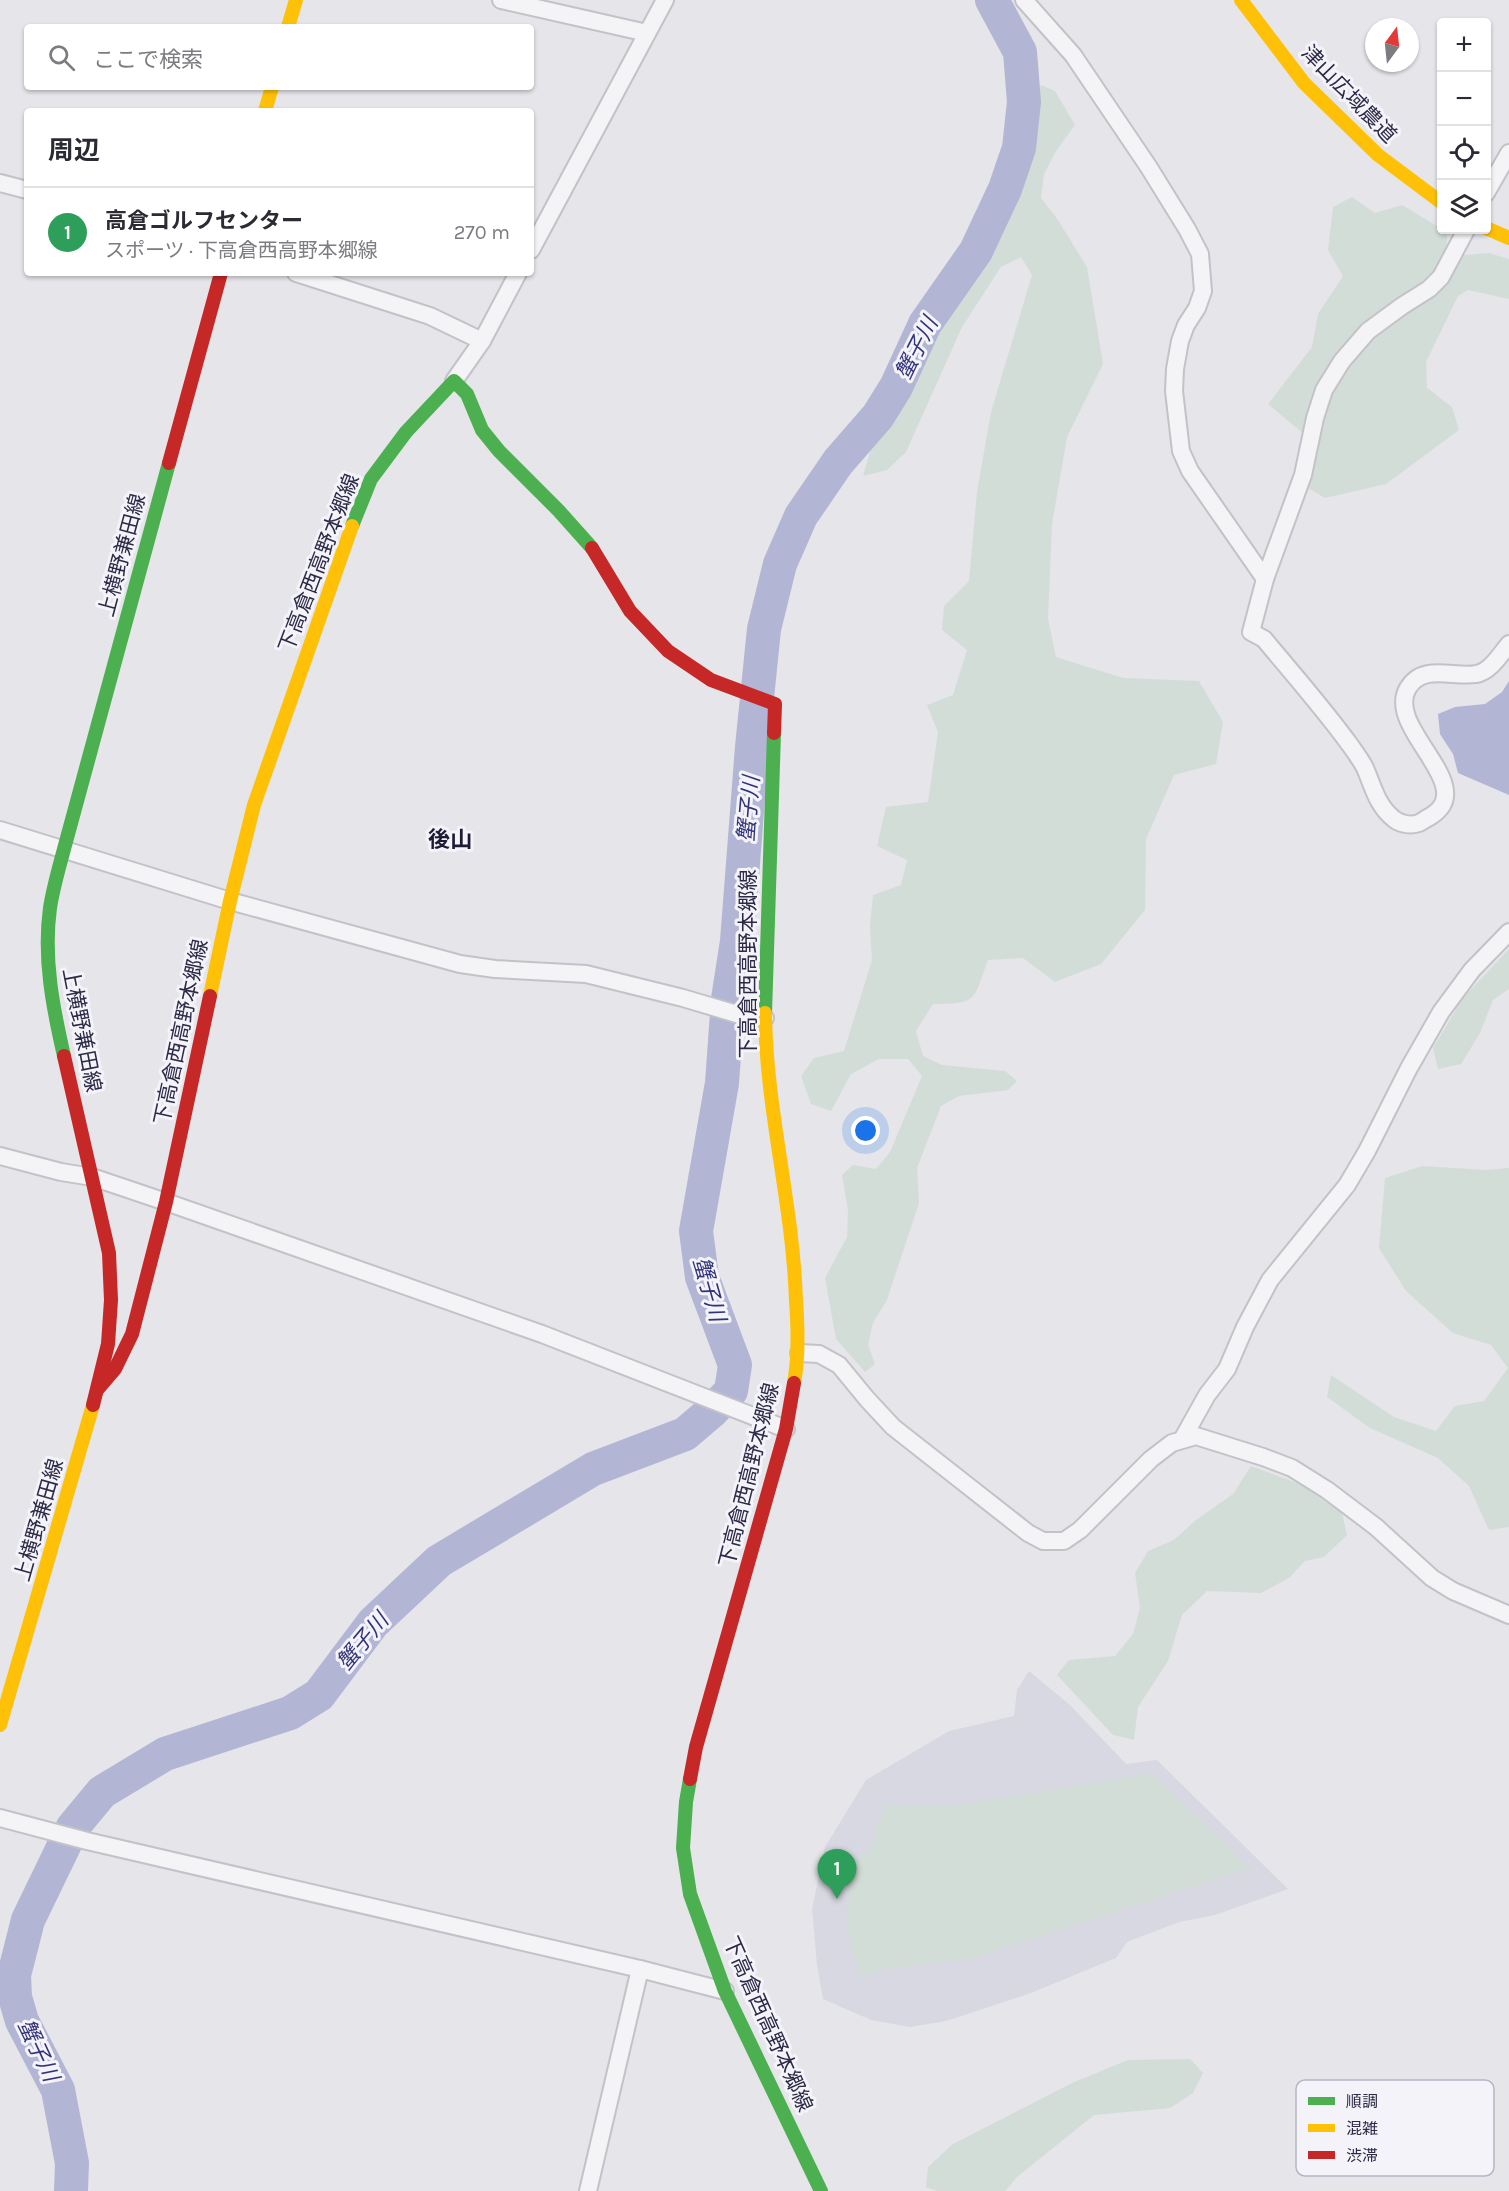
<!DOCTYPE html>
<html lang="ja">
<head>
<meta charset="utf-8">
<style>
  body { margin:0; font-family:Karla,"Noto Sans JP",sans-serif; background:#f7f7f7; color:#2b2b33 }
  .controls { position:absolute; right:18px; top:18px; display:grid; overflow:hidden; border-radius:6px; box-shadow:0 2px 4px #0004 }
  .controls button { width:54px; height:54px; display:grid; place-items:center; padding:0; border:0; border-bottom:2px solid #e1e1e2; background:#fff; color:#2b2b33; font:30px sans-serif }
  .compass { position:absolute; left:1365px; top:18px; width:54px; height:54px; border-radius:50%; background:#fff; box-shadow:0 2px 4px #0004; rotate:15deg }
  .you { position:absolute; left:866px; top:1131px; width:21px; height:21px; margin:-15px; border:4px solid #fff; border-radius:50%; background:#1a73e8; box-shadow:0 0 0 9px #1a73e833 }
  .badge { display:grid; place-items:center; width:39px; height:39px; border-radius:50%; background:#2563eb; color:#fff; font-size:20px; font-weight:700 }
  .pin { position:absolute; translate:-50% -50px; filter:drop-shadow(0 2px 3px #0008) }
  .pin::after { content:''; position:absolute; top:32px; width:21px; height:18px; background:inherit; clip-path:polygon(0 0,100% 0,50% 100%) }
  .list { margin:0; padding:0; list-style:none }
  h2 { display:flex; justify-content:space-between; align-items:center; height:78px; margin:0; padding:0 24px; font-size:26px }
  h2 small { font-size:20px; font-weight:400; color:#7c7c81 }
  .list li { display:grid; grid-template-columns:39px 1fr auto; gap:18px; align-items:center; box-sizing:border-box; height:90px; padding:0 24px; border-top:2px solid #e1e1e2 }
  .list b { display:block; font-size:22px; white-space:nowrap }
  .list p { margin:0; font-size:20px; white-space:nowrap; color:#7c7c81 }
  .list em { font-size:20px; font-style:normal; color:#7c7c81 }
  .icon { flex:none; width:33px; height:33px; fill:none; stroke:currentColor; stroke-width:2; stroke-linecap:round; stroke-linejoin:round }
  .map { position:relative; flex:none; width:1509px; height:2191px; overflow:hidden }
  .search { position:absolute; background:#fff; box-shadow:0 2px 4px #0004; left:24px; top:24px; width:510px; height:66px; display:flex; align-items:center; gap:15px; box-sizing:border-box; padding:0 21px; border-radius:6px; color:#7c7c81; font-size:22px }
  .panel { position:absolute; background:#fff; box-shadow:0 2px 4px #0004; left:24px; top:108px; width:510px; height:168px; border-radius:6px }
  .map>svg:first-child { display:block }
  .built { fill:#d8d8e2 }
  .green { fill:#d3ddd7 }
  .water { fill:#b3b5d5 }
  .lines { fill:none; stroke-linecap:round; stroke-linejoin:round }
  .river { stroke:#b3b5d5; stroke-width:34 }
  .street-casing { stroke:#c2c2c8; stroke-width:20 }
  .street { stroke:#f4f4f6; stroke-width:16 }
  .fast { stroke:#4caf50; stroke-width:14 }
  .slow { stroke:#ffc107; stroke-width:14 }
  .jam { stroke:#c62828; stroke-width:14 }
  .labels { text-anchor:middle; stroke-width:6; stroke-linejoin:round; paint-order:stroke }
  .street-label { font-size:21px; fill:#2c2a45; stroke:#f3f3f9 }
  .water-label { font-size:22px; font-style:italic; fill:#32337a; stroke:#f3f3f9 }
  .neighbourhood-label { font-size:22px; font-weight:bold; fill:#1e1c35; stroke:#f3f3f9 }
  .key { fill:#f3f3f9; stroke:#b7b7c3; stroke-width:1.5 }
  .key-label { font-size:16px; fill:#2c2a45 }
</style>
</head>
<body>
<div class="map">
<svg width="1509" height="2191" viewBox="0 0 1509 2191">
  <rect width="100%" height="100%" fill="#e5e5ea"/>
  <path class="built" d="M1029,1671l41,34 56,59 31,-4 131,129 -73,26 -36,7 -52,20 -11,16 -85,35 -85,28 -36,6 -39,-7 -48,-21 -6,-34 -5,-56 13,-62 41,-67 83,-49 65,-15 3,-26z"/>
  <g class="green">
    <path d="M1041,85l14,6 20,34 -19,26 -12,23 -3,24 17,22 29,47 16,97 -36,73 -15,87 -4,95 8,38 67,21 76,3 24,41 -7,42 -42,11 -28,64 -1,71 -44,54 -46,18 -32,-24 -35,2c-15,40 -9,44 -55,44l-17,27 7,25 19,9 63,6 12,10 -9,9 -49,6 -18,10 -24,62 2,35 -32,97 -14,23 -5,22 7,19 -10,8 -29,-33 -11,-61 22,-41 1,-27 -6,-35 11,-10 23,4 14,-17 32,-76 -14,-17h-29l-28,15 -20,37 -20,-7 -10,-28 13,-18 30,-7 28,-91 -2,-34 3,-31 28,-10 6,-25 -30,-14 9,-39 42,-5 10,-70 -11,-27 26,-10 14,-45 -25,-20 2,-24 25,-25 8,-89 14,-80 41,-137 -11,-18 -20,10 -39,60 -56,125 -19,18 -24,6 11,-38 44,-77 84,-125 24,-72 8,-55z"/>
    <path d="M1352,197l23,16 27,-8 45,27v19l18,4 24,-2 20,6v40l-41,-9 -10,6 -32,66 1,26 25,19 7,23 -73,54 -61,14 -19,-11 13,-36 -15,-17 -36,-30 44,-57 6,-33 25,-38 -15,-26 5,-43z"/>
    <path d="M1509,949v40l-16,11 -13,33 -19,31 -23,5 -5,-21 30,-50z"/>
    <path d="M1422,1166l63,4 24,-2v359l-20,3 -20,-44 -31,-28 -68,-30 -43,-31 4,-22 63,42 42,14 19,-25 29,-5 24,-33 -17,-23 -38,-12 -47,-42 -27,-43 6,-70z"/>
    <path d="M1251,1466l49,18 42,29 5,22 -23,22 -19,4 -16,17 -28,15 -54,-2 -25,24 -14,46 -30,46 -4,33 -21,-5 -56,-60 12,-15 46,-4 18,-22 7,-26 -5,-35 13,-22 26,-11 22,-20 37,-26z"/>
    <path d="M1151,1773l99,95 -278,91 -89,10 -20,8c-22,-48 -18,-75 -4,-124h11l14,-48h74z"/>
    <path d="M1190,2059l13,14 -10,20 -23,15 -76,7 -77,62 -12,14h-68l-11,-4 2,-20 25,-23 119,-61 56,-23z"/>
  </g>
  <path class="water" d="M1509,681v114l-51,-22 -5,-19 -13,-20 -2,-20 17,-7 30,-3 17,-12z"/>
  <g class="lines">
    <path class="river" d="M71,2191l1,-28 -14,-73 -36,-69 -7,-24 -1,-22 14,-55 45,-93 29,-35 63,-38 125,-41 29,-18 54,-72 66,-62 154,-92 92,-35 27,-23 19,-20 4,-26 -33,-88 -6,-46 26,-148 6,-84 9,-58 15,-194 12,-118 16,-65 21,-48 37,-54 40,-46 18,-29 29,-63 51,-73 29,-62 14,-41 5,-46 -4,-50 -28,-52"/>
    <defs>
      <g id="street">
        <path d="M501,0l146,33"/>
        <path d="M1024,0l49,55 75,111 39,63 13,25 3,37 -6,17 -11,17 -6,16 -5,28 -1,22 7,60 9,20 75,108"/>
        <path d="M0,183l27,7"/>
        <path d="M1486,193l23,-40"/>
        <path d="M1466,230l-25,47 -12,12 -27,17 -34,25 -26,30 -18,29 -9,28 -12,57 -38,104 -14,53 13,7c29,35 60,70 86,106 5,7 11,15 15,23 8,18 12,38 29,51 6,5 17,7 25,4 4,-2 8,-5 12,-7 49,-31 -47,-88 -23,-128 15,-25 46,-10 68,-14 14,-2 24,-19 33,-30"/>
        <path d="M531,250l134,-250"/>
        <path d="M296,273l134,43 52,25"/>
        <path d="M454,381l28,-40 36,-68"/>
        <path d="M0,830l230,71 230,63 35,5 91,5 97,24 57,17 25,3"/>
        <path d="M0,1156l61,16 31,5 74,25 376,132 244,95"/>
        <path d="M799,1353l20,1 20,11 28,34 26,28 135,106 15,8h21l16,-11 71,-71 21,-16 24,-7 67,21 29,11 35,22 49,37 56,51 21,13 56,24"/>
        <path d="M1183,1438l24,-43 20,-26 18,-42 25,-47 77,-95 20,-34 42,-83 32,-56 31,-42 37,-38"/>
        <path d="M0,1818l87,23 553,128 85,22"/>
        <path d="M588,2191l52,-222"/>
      </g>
    </defs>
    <use href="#street" class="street-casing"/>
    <use href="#street" class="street"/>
    <g class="fast">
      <path d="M352,526l19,-47 35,-47 48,-51 13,13 15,36 17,21 60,60 33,37"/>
      <path d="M765,1013l9,-280"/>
      <path d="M64,1056c-11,-48 -21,-98 -14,-148 3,-20 9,-40 14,-59l105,-386"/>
      <path d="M690,1779l-4,23 -3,46 7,46 35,97 96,200"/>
    </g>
    <g class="slow">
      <path d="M1241,0l63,83 74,72 64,48"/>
      <path d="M288,27l8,-27"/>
      <path d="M265,111l7,-24"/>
      <path d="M1486,228l23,10"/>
      <path d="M210,996l20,-95 24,-96 98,-279"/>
      <path d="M765,1013c1,97 28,191 31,288 2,27 3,56 -2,82"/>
      <path d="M0,1725l93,-320"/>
    </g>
    <g class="jam">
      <path d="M169,463l52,-190"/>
      <path d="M592,548l38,63 38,40 43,29 64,24 -1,29"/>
      <path d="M64,1056l45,197 2,47 -3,44 -15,61"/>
      <path d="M97,1390l18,-21 17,-35 34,-132 44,-206"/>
      <path d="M690,1779l6,-32 90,-318 8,-46"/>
    </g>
  </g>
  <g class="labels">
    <g class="street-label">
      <text transform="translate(1349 94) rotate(46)" y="7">津山広域農道</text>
      <text transform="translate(122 555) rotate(-75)" y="7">上横野兼田線</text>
      <text transform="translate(319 563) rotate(-69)" y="7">下高倉西高野本郷線</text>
      <text transform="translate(748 964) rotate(-90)" y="7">下高倉西高野本郷線</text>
      <text transform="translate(82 1030) rotate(79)" y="7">上横野兼田線</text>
      <text transform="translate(181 1032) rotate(-78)" y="7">下高倉西高野本郷線</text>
      <text transform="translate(749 1475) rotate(-76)" y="7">下高倉西高野本郷線</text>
      <text transform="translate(39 1520) rotate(-74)" y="7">上横野兼田線</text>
      <text transform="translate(768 2024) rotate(66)" y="7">下高倉西高野本郷線</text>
    </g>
    <g class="water-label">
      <text transform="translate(916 348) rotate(-63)" y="8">蟹子川</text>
      <text transform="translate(748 809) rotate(-85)" y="8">蟹子川</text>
      <text transform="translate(710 1289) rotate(74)" y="8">蟹子川</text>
      <text transform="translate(362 1641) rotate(-50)" y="8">蟹子川</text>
      <text transform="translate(39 2050) rotate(65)" y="8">蟹子川</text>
    </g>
    <g class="neighbourhood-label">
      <text x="450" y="847">後山</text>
    </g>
  </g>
  <rect x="1296" y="2080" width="198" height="96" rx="9" class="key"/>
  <rect x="1308" y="2097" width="27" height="8" fill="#4caf50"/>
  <rect x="1308" y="2124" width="27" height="8" fill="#ffc107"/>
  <rect x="1308" y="2151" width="27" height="8" fill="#c62828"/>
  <g class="key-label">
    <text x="1346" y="2107">順調</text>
    <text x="1346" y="2134">混雑</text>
    <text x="1346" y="2161">渋滞</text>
  </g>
</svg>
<div class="controls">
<button>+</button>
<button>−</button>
<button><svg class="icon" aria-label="locate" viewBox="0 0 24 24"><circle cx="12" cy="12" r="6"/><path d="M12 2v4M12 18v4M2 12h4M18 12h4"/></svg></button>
<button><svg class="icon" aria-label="layers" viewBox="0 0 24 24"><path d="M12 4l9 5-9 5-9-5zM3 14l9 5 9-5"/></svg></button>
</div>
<svg class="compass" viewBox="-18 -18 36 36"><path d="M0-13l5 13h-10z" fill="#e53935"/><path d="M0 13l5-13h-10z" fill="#7c7c81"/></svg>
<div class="you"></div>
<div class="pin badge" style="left:837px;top:1899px;background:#2e9e5b">1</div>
<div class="search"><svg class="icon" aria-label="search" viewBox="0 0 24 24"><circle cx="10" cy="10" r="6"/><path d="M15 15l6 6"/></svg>ここで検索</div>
<section class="panel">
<h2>周辺<small></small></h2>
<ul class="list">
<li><span class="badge" style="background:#2e9e5b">1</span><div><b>高倉ゴルフセンター</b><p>スポーツ · 下高倉西高野本郷線</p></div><em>270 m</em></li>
</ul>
</section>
</div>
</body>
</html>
